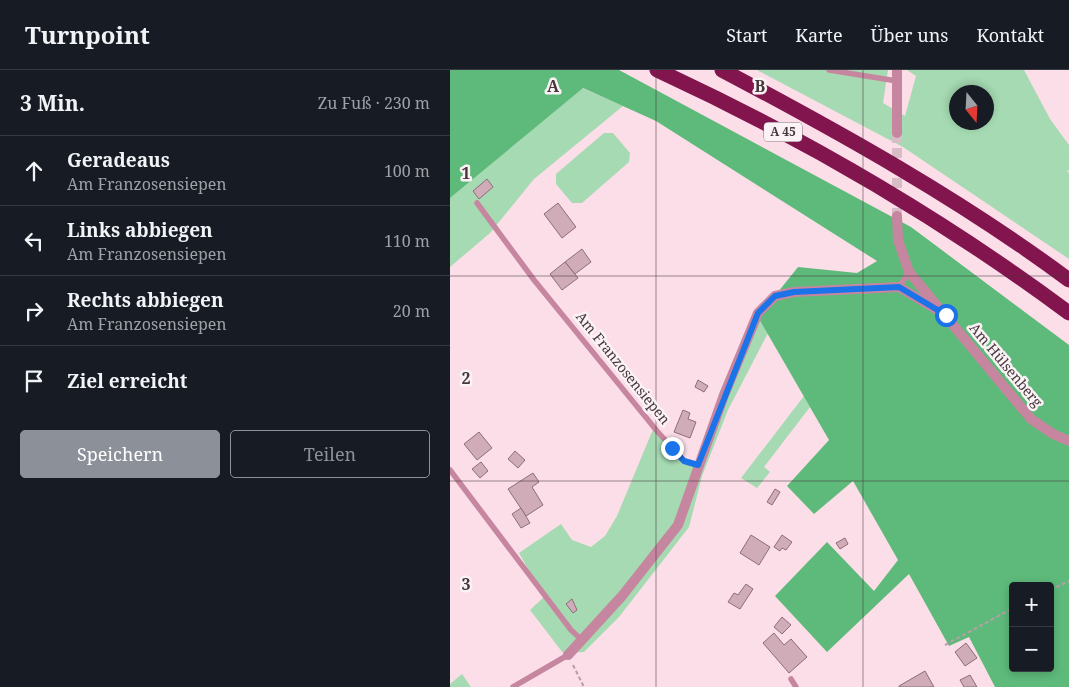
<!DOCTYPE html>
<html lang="de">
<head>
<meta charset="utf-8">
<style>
  body { margin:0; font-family:"Noto Serif",serif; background:#242831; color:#f1f3f6 }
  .controls { position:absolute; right:15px; bottom:15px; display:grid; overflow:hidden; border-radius:5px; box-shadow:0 2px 8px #0003 }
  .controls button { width:45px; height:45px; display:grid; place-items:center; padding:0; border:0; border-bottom:1px solid #363941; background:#171b24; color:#f1f3f6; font:25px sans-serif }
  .compass { position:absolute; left:499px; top:15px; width:45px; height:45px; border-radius:50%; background:#171b24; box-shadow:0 2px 8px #0003; rotate:162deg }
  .stop { position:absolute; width:15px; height:15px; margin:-11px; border:4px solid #1a73e8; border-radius:50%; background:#fff }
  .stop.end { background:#1a73e8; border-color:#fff; box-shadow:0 1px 5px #0008 }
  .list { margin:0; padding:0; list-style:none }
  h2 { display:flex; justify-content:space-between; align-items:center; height:65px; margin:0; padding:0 20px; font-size:21px }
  h2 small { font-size:16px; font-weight:400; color:#9ea1a6 }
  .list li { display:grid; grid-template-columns:32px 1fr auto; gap:15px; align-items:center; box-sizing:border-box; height:70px; padding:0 20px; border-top:1px solid #363941 }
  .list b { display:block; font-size:19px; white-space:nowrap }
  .list p { margin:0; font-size:16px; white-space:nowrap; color:#9ea1a6 }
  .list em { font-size:16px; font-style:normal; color:#9ea1a6 }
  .actions { display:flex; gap:10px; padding:15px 20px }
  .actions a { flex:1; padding:11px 0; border:1px solid #8c9099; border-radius:5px; text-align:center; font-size:18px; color:#8c9099 }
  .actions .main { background:#8c9099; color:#fff }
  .icon { flex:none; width:28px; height:28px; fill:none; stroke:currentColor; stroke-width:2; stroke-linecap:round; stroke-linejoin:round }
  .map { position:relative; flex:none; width:619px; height:617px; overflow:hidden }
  header { display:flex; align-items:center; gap:30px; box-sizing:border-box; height:70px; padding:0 25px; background:#171b24; border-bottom:1px solid #363941 }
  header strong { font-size:24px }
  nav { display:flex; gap:28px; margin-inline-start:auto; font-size:18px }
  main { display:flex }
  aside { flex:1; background:#171b24 }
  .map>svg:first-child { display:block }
  .green { fill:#a5dab2; fill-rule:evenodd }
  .forest { fill:#5eba7b; fill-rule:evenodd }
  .building { fill:#d0acb8; stroke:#8d6d79 }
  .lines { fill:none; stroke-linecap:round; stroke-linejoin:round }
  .minor-tunnel { stroke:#d8bdc6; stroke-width:10; stroke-dasharray:10 5; stroke-linecap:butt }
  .path { stroke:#b79fa7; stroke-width:2; stroke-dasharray:4 2.5; stroke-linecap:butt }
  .service { stroke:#c7869f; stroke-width:5.5 }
  .minor { stroke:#c7869f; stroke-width:10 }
  .motorway { stroke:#82154e; stroke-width:15 }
  .route { stroke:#1a73e8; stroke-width:6 }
  .grid { fill:none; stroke:#46373c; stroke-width:1; stroke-opacity:0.55 }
  .labels { text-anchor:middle; stroke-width:5; stroke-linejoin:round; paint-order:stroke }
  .shield { fill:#faf2f5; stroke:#7c6f74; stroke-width:1 }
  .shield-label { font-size:12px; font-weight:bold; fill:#46373c }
  .street-label { font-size:14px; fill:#46373c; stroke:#faf2f5 }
  .grid-label { font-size:16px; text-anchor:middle; font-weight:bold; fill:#46373c; stroke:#faf2f5; stroke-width:5; stroke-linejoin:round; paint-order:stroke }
</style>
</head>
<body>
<header>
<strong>Turnpoint</strong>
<nav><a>Start</a><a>Karte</a><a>Über uns</a><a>Kontakt</a></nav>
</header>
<main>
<aside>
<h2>3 Min.<small>Zu Fuß · 230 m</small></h2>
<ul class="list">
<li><svg class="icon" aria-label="ahead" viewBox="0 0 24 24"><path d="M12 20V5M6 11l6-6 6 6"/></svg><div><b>Geradeaus</b><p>Am Franzosensiepen</p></div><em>100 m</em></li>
<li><svg class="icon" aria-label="left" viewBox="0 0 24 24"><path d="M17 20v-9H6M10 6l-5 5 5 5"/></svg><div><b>Links abbiegen</b><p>Am Franzosensiepen</p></div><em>110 m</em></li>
<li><svg class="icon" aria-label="right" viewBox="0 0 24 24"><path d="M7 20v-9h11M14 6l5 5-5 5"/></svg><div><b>Rechts abbiegen</b><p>Am Franzosensiepen</p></div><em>20 m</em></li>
<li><svg class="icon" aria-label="arrive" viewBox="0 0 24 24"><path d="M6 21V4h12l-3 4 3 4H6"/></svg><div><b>Ziel erreicht</b></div></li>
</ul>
<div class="actions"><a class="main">Speichern</a><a>Teilen</a></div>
</aside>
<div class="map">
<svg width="619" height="617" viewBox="0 0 619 617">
  <rect width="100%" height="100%" fill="#fcdee8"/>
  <g class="green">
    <path d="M307,0h131l-5,33 22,13 11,-40 -9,-6h117l26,49 19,26v25l-2,1 2,2v86l-166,-112zM507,22h29v30h-29z"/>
    <path d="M132,18l41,18 -89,73 -44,54 -40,34v-69z"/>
    <path d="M154,63h9l17,20 -1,9 -47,41h-10l-16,-19v-10z"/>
    <path d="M308,247l10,16 -40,77 -26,66 -13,51 -70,90 -35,35 -21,1 -33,-43 14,-13 -25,-44 42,-29 11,16 19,7 14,-11 12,-20 37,-89 30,34 14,4z"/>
    <path d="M354,326l6,11 -46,60 6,5 -13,16 -16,-10z"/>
    <path d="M12,604l9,13h-21v-3z"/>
  </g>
  <path class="forest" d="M0,0h169l292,157 158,118v342h-74l-26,-50 -20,9 -40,-72 -82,78 -52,-56 52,-54 47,49 24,-31 -45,-79 -39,33 -27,-28 42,-46 -71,-123 40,-50 59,6 20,-12 -221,-140 -73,-33 -133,110zM563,516h37v82h-37z"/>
  <g class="building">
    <path d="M37,109l6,8 -14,12 -6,-8z"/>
    <path d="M108,133l18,24 -14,11 -18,-24z"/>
    <path d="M132,179l9,13 -16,12 -10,-12z"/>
    <path d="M115,192l13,16 -16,12 -12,-16z"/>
    <path d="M248,310l10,6 -4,6 -9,-5z"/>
    <path d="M233,340l7,3 -2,6 8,3 -6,16 -16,-6z"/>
    <path d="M29,362l13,16 -15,12 -13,-16z"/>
    <path d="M65,381l10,9 -7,8 -10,-9z"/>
    <path d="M31,392l7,9 -8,7 -8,-9z"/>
    <path d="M83,403l6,9 -7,5 11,18 -17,11 -18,-27z"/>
    <path d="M325,419l5,3 -8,13 -5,-3z"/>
    <path d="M71,438l9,15 -9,5 -9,-14z"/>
    <path d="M301,465l19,12 -11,18 -19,-12z"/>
    <path d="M332,465l10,7 -6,8 -4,-2 -2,3 -6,-4z"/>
    <path d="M395,468l3,6 -8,5 -4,-6z"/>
    <path d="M296,514l7,5 -13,20 -12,-7 6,-9 4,2z"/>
    <path d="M122,529l5,11 -4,3 -7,-9z"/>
    <path d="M332,547l9,8 -9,9 -8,-7z"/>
    <path d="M324,563l10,12 7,-6 16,18 -18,16 -26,-30z"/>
    <path d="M516,573l11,15 -12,8 -10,-14z"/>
    <path d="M475,601l9,16h-35v-1z"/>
    <path d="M520,605l7,12h-13l-4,-7z"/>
  </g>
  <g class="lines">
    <path class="minor-tunnel" d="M447,63v83"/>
    <g class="path">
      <path d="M600,520l19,-9"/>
      <path d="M495,575l68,-37"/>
      <path d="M123,595l11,22"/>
    </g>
    <g class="service">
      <path d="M379,0l68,11"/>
      <path d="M27,133l57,77 123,151 27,30 14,4"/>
      <path d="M449,217l10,-15"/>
      <path d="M0,400l121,160 11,10"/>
      <path d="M341,609l5,8"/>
      <path d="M63,617l55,-32"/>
    </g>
    <g class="minor">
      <path d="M447,0v63"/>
      <path d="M447,146l1,24 11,32 122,147 22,15 16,7"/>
      <path d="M118,585l54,-59 56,-71 46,-130 34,-82 17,-17 19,-4 105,-5 47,28"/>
    </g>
    <g class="motorway">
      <path d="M207,0c145,67 284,148 412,243"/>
      <path d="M272,0c119,63 238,129 347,210"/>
    </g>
  </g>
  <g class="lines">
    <path class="route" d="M222,378l12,13 14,4 60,-152 17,-17 19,-4 105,-5 47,28"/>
  </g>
  <path class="grid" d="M206,0v617M413,0v617M0,206h619M0,411h619"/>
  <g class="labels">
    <rect class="shield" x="314" y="52.5" width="38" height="19" rx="4"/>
    <g class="shield-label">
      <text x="333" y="66">A 45</text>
    </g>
    <g class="street-label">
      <text transform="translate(556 295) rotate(50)" y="5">Am Hülsenberg</text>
      <text transform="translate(173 298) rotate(51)" y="5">Am Franzosensiepen</text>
    </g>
  </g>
  <g class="grid-label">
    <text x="103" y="22">A</text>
    <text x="310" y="22">B</text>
    <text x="16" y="109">1</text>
    <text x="16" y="314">2</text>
    <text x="16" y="520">3</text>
  </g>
</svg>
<div class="controls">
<button>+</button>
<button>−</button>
</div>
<svg class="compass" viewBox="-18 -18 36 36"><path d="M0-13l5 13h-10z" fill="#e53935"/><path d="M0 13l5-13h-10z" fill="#9ea1a6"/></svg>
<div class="stop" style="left:496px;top:245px"></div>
<div class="stop end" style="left:222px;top:378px"></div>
</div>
</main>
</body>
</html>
